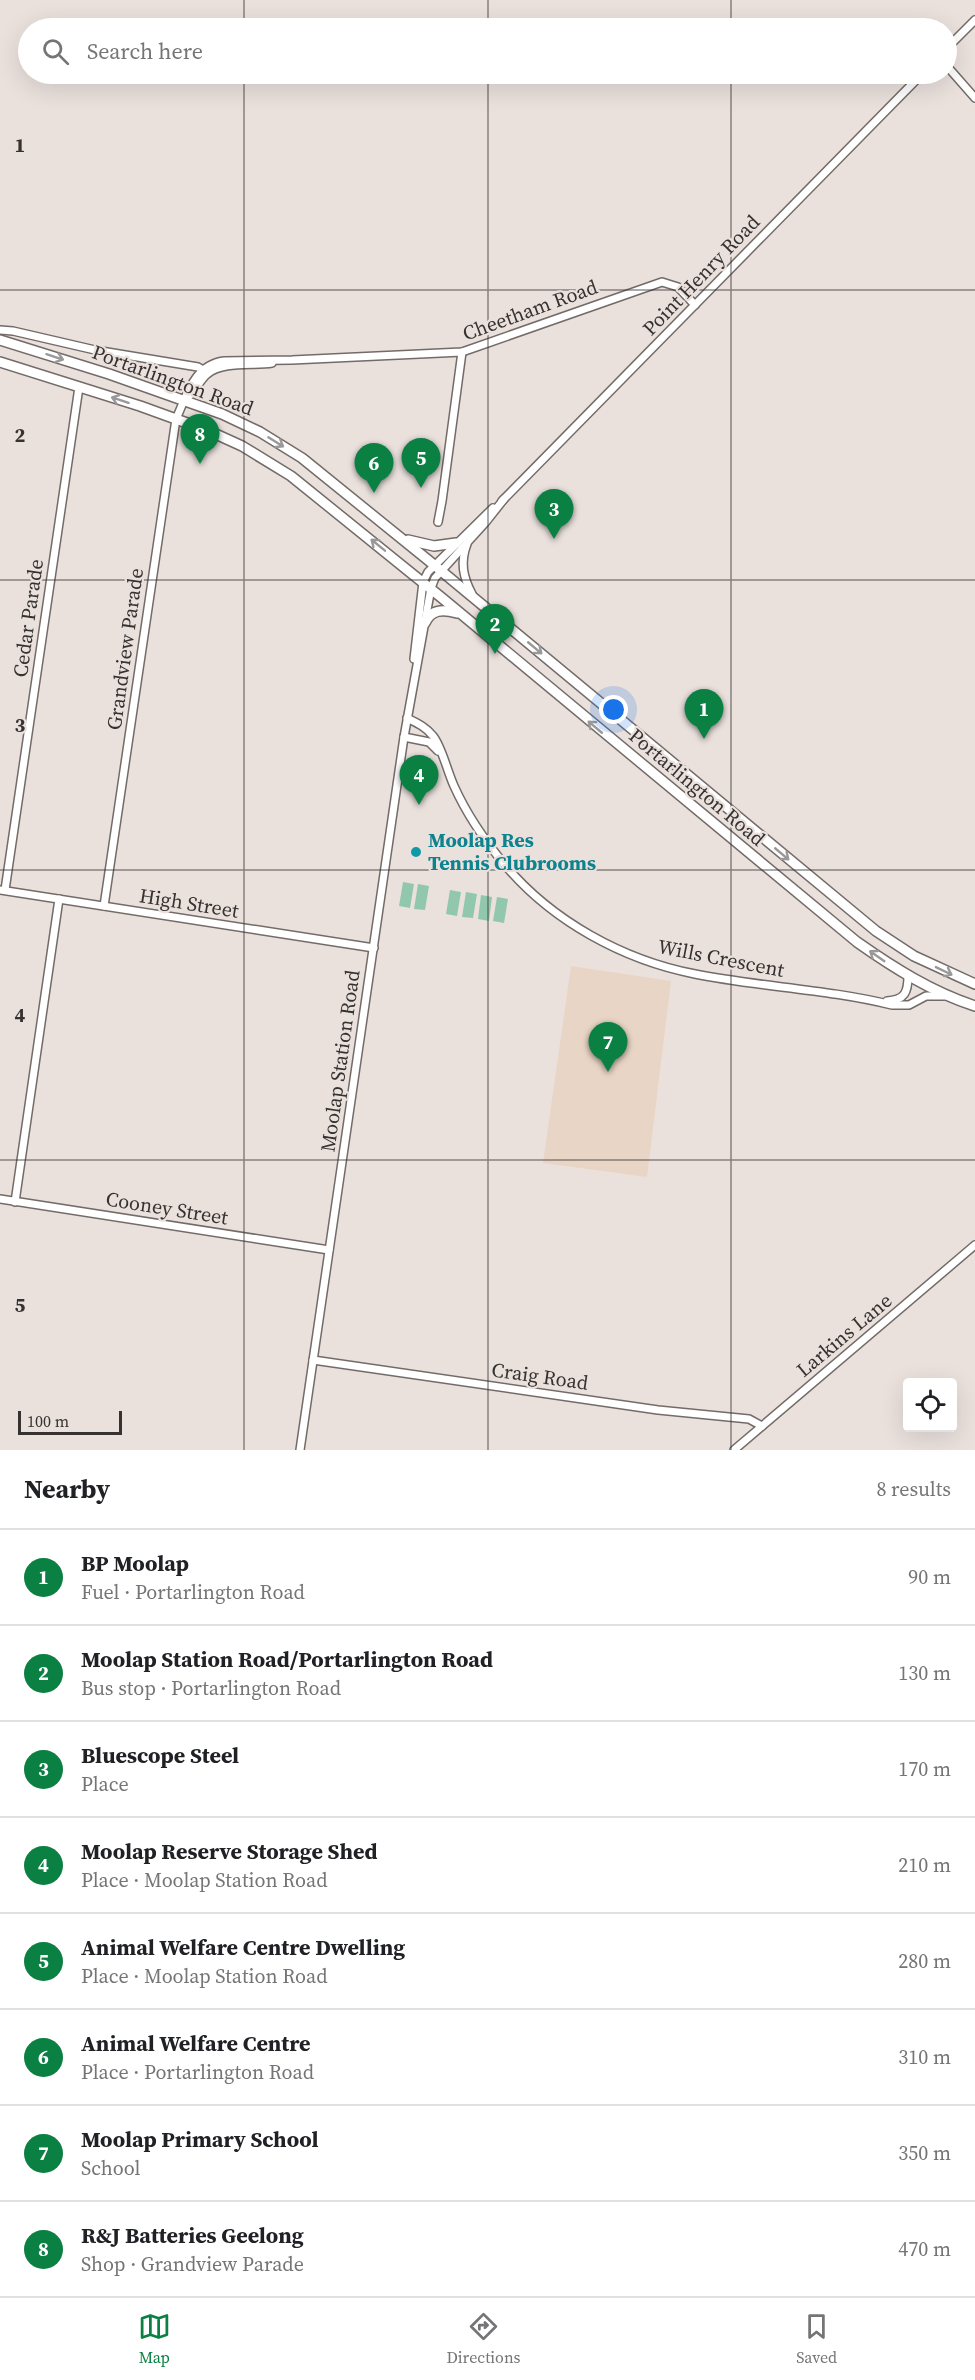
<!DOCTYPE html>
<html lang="en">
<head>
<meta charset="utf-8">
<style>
  body { margin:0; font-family:"Source Serif 4",serif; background:#f6f6f6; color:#202124 }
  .controls { position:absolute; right:18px; bottom:18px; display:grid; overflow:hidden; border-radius:6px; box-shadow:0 6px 24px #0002 }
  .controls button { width:54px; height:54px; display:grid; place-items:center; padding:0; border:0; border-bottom:2px solid #e0e0e0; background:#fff; color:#202124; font:30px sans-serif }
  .scale { position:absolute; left:18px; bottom:15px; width:104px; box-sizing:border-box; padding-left:6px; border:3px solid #353231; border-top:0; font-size:16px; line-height:21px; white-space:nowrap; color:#353231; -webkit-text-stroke:4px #eae1dd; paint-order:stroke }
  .you { position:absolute; left:614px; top:710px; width:21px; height:21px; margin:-15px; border:4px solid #fff; border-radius:50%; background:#1a73e8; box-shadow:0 0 0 9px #1a73e833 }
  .badge { display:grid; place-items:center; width:39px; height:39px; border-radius:50%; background:#0b8043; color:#fff; font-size:20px; font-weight:700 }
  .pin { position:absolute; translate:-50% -50px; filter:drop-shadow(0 2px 3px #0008) }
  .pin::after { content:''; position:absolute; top:32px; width:21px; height:18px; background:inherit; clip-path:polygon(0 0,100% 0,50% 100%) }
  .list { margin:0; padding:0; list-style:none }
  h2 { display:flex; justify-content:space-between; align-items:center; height:78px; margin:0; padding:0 24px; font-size:26px }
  h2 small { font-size:20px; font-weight:400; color:#757577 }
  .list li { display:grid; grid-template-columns:39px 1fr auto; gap:18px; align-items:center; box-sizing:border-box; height:96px; padding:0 24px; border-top:2px solid #e0e0e0 }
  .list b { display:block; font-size:22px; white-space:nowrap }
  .list p { margin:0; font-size:20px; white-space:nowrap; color:#757577 }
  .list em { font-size:20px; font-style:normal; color:#757577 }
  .icon { flex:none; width:33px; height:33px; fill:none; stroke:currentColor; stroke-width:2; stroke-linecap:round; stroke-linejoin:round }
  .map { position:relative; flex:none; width:975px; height:1450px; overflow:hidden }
  .search { position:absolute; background:#fff; box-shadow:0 6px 24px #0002; left:18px; right:18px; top:18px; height:66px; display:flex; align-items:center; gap:15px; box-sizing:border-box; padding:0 21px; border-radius:33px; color:#757577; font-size:22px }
  .sheet { height:846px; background:#fff }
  nav { display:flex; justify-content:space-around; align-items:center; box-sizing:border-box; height:84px; border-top:2px solid #e0e0e0; background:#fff; font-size:16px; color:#757577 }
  nav a { display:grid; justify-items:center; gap:3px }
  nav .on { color:#0b8043 }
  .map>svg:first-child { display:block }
  .education { fill:#e8d5c5 }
  .green { fill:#91c7ac }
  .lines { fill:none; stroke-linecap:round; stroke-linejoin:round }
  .minor-casing { stroke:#736b68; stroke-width:10 }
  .major-casing { stroke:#736b68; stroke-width:12 }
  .minor { stroke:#fff; stroke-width:7 }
  .major { stroke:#fff; stroke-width:9 }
  .oneway { stroke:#9a9898 }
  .grid { fill:none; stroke:#353231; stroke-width:1.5; stroke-opacity:0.55 }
  .culture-dot { fill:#0f9aa8; stroke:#eae1dd; stroke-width:2 }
  .labels { text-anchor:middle; stroke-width:4.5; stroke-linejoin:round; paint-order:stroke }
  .street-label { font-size:20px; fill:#353231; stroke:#eae1dd }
  .culture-label { font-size:20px; font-weight:bold; fill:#0d838f; stroke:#eae1dd; text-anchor:start }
  .grid-label { font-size:20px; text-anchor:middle; font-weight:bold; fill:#353231; stroke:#eae1dd; stroke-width:4.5; stroke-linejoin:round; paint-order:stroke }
</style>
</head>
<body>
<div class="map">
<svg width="975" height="1450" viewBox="0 0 975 1450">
  <rect width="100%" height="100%" fill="#eae1dd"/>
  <path class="education" d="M571,966l100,15 -24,196 -104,-14z"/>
  <g class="green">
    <path d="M403,882l11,2 -4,24 -11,-2z"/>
    <path d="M418,884l11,2 -4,24 -11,-1z"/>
    <path d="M450,890l11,2 -4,24 -11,-2z"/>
    <path d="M466,892l11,2 -4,24 -11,-1z"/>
    <path d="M481,895l11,2 -3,24 -11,-2z"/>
    <path d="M497,897l11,2 -4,24 -11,-2z"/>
  </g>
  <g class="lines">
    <defs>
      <g id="minor">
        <path d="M946,49l29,-29"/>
        <path d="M946,65l29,33"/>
        <path d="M0,330l13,1 82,19 103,17 10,6"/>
        <path d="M186,399c9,-7 13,-18 21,-25 16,-13 46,-8 65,-11"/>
        <path d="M502,501l420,-427"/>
        <path d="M438,522l4,-21 20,-149"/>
        <path d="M467,544c-7,18 -4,33 5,50"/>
        <path d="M414,659l9,-77 5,-10 65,-64"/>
        <path d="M407,718c10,5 19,9 26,18 9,11 14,35 21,50 13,29 31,55 51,79 47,56 118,95 190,109 65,13 132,15 197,31h17l17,-9h18"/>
        <path d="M404,737l25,5 9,9"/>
        <path d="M0,890l374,58"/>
        <path d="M5,890l74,-503"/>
        <path d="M104,906l72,-487c11,-24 18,-54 48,-58l68,-1 170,-8 200,-70 16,5 17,18"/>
        <path d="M887,1001c18,-1 21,-9 21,-25"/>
        <path d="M0,1199l329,51"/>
        <path d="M15,1202l44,-303"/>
        <path d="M313,1360l345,50 91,9 13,7"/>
        <path d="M300,1450l104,-713 27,-149 4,-10 50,-55 19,-24"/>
        <path d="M734,1450l241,-205"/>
      </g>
      <g id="major">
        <path d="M0,340l109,34 113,40 38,18 42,26 126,102 448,371 38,25 61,28"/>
        <path d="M0,362l140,44 69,25 33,15 49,30 151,122 415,344c37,26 75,50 118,64"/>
        <path d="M408,540l26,6 22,-3"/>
        <path d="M425,623c6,-14 18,-14 32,-10"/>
      </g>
    </defs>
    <use href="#minor" class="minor-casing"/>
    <use href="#major" class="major-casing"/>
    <use href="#minor" class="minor"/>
    <use href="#major" class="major"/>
  </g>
  <defs><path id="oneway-shaft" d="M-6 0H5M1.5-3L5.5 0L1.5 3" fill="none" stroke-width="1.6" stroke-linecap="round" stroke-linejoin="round" transform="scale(1.5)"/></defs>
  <g class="oneway">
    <use href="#oneway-shaft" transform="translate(55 357) rotate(18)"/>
    <use href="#oneway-shaft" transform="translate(120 400) rotate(-162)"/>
    <use href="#oneway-shaft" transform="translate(276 442) rotate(32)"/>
    <use href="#oneway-shaft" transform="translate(378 545) rotate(-141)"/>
    <use href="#oneway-shaft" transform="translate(535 648) rotate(40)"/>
    <use href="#oneway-shaft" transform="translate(595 727) rotate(-140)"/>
    <use href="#oneway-shaft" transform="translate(782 854) rotate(40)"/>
    <use href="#oneway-shaft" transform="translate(877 956) rotate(-145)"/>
    <use href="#oneway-shaft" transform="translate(944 971) rotate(26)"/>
  </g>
  <path class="grid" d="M244,0v28M488,0v28M731,0v28M244,74v1376M488,74v1376M731,74v1376M0,290h975M0,580h975M0,870h975M0,1160h975"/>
  <circle class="culture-dot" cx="416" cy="852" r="6"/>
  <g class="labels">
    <g class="street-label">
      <text transform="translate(701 275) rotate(-46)" y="7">Point Henry Road</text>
      <text transform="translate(530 310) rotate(-20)" y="7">Cheetham Road</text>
      <text transform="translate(173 380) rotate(20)" y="7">Portarlington Road</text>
      <text transform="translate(28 618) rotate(-82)" y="7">Cedar Parade</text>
      <text transform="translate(125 649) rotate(-82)" y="7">Grandview Parade</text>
      <text transform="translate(697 787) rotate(40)" y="7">Portarlington Road</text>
      <text transform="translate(189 903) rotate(9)" y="7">High Street</text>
      <text transform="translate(721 958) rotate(11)" y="7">Wills Crescent</text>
      <text transform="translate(340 1061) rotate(-82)" y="7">Moolap Station Road</text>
      <text transform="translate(167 1208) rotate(9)" y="7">Cooney Street</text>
      <text transform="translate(844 1335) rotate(-40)" y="7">Larkins Lane</text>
      <text transform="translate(540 1376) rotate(8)" y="7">Craig Road</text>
    </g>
    <g class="culture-label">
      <text x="428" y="847">Moolap Res<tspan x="428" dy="23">Tennis Clubrooms</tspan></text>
    </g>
  </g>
  <g class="grid-label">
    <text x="20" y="152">1</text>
    <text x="20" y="442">2</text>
    <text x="20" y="732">3</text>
    <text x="20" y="1022">4</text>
    <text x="20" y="1312">5</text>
  </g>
</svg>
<div class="controls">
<button><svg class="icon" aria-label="locate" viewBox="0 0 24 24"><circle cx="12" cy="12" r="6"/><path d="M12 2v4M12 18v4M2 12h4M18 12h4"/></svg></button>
</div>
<div class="scale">100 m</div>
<div class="you"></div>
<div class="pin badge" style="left:704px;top:739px">1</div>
<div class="pin badge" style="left:495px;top:654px">2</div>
<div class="pin badge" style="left:554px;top:539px">3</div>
<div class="pin badge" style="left:419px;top:805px">4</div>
<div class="pin badge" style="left:421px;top:488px">5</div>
<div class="pin badge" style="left:374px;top:493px">6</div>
<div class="pin badge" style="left:608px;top:1072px">7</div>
<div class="pin badge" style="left:200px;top:464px">8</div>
<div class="search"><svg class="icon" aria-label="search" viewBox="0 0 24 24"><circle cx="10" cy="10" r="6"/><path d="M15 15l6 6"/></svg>Search here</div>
</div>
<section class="sheet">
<h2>Nearby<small>8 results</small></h2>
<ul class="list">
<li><span class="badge">1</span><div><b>BP Moolap</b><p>Fuel · Portarlington Road</p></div><em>90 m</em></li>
<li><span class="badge">2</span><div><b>Moolap Station Road/Portarlington Road</b><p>Bus stop · Portarlington Road</p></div><em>130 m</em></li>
<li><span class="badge">3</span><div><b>Bluescope Steel</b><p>Place</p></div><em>170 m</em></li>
<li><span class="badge">4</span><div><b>Moolap Reserve Storage Shed</b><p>Place · Moolap Station Road</p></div><em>210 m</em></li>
<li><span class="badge">5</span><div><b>Animal Welfare Centre Dwelling</b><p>Place · Moolap Station Road</p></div><em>280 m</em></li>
<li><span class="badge">6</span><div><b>Animal Welfare Centre</b><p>Place · Portarlington Road</p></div><em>310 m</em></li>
<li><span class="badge">7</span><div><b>Moolap Primary School</b><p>School</p></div><em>350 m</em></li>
<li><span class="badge">8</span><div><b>R&amp;J Batteries Geelong</b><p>Shop · Grandview Parade</p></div><em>470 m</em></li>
</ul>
</section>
<nav>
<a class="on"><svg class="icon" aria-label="map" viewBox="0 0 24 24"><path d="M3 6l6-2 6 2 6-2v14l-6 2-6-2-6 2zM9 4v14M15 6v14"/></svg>Map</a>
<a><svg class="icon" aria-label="directions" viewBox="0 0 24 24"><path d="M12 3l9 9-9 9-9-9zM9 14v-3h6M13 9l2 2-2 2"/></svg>Directions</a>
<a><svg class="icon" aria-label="saved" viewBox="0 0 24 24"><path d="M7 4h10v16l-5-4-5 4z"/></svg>Saved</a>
</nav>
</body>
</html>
